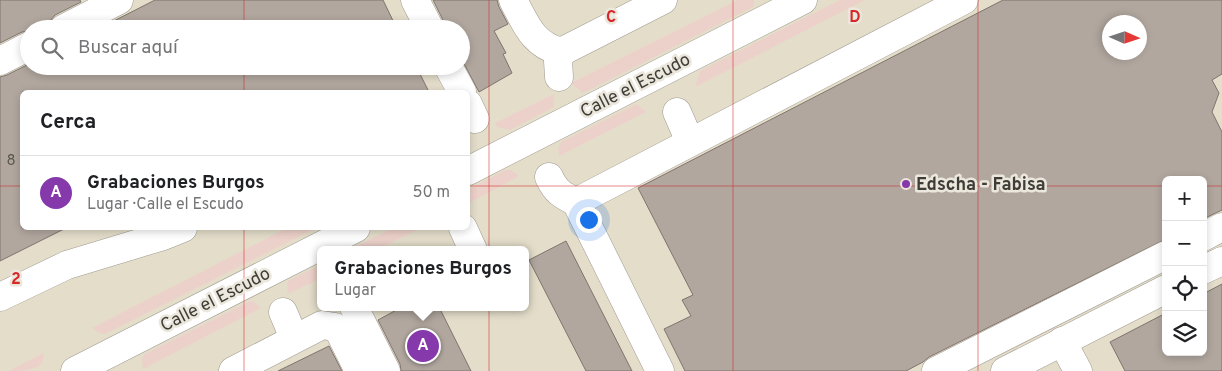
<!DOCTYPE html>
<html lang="es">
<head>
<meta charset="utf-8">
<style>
  body { margin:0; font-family:Overpass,sans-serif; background:#f6f6f6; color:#202124 }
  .controls { position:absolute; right:15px; bottom:15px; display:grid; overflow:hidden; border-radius:8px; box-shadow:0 2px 8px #0003 }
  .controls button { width:45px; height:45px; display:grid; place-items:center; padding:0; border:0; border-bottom:1px solid #e0e0e0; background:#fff; color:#202124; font:25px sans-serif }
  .compass { position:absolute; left:1102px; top:15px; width:45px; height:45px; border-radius:50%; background:#fff; box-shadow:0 2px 8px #0003; rotate:93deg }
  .you { position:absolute; left:588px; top:219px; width:18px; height:18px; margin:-12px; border:4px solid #fff; border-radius:50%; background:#1a73e8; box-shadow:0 0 0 8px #1a73e833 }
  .badge { display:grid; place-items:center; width:32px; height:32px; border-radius:50%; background:#8539aa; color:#fff; font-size:16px; font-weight:700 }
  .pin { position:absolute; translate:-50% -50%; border:2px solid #fff; box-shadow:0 1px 5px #0006 }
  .popup { position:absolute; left:317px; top:246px; width:212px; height:65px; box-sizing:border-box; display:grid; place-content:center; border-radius:8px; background:#fff; filter:drop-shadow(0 1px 4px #0005); font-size:16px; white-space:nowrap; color:#757577 }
  .popup b { font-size:19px; color:#202124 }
  .popup::after { content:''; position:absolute; left:50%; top:100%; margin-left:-10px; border:10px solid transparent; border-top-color:#fff }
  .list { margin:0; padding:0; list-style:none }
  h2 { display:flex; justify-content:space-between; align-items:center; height:65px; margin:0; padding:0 20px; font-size:21px }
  h2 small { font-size:16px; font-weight:400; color:#757577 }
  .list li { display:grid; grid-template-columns:32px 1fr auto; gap:15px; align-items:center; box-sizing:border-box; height:75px; padding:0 20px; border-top:1px solid #e0e0e0 }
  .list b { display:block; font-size:19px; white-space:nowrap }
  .list p { margin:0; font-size:16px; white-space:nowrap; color:#757577 }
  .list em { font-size:16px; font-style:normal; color:#757577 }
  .icon { flex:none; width:28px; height:28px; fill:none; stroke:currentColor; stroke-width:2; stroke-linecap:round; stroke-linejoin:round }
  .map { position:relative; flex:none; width:1222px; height:371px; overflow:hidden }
  .search { position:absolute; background:#fff; box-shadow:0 2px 8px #0003; left:20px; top:20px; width:450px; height:55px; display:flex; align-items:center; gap:12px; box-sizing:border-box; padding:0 18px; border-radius:28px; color:#757577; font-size:19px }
  .panel { position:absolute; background:#fff; box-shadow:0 2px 8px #0003; left:20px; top:90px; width:450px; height:140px; border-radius:8px }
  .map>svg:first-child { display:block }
  .built { fill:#e4ddca; fill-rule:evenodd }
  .green { fill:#ecd1ca }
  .building { fill:#b1a79f; stroke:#7f756e; fill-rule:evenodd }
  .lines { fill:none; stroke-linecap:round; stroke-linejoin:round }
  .minor-casing { stroke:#9f9b90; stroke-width:29 }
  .minor { stroke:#fff; stroke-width:28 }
  .grid { fill:none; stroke:#d62828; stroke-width:1; stroke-opacity:0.55 }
  .poi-dot { fill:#8539aa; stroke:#ebe7dc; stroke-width:2 }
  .labels { text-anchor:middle; stroke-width:5; stroke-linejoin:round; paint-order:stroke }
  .number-label { font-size:15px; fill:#5b5852 }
  .street-label { font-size:18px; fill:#3e3d38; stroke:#ebe7dc }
  .poi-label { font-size:18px; font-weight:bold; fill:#3e3d38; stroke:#ebe7dc; text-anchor:start }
  .grid-label { font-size:16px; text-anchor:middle; font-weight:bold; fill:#d62828; stroke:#ebe7dc; stroke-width:5; stroke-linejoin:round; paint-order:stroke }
</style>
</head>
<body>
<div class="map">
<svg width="1222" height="371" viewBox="0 0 1222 371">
  <rect width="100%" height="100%" fill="#ebe7dc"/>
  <path class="built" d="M0,0h1222v371h-1222zM1110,22h30v30h-30zM29,29h432v37h-432zM22,92h446v136h-446zM1166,180h37v172h-37zM320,250h206v57h-206z"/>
  <g class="green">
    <path d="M738,0h16l-1,7 -170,86 -12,-10z"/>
    <path d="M840,0h25l-170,87 5,-16z"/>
    <path d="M554,94v13l-44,23 -13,-3 -2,-4z"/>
    <path d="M637,104l9,8 -87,44 -1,-7 3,-7z"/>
    <path d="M505,170h6l8,6 -48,26 -3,-4v-8z"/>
    <path d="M287,228h29l-211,106 -6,-1 -7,-5z"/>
    <path d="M393,228h28l-45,22h-27z"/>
    <path d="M314,268l6,2v9l-33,15 1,-13z"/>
    <path d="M250,301l4,1 7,6 -118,61 -1,-10 3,-5z"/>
    <path d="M43,353c4,18 -20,18 -34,18z"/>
  </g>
  <g class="building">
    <path d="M0,0h80l1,2 -26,13 -5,6 -3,8h-18v2l-7,1 -22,11z"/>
    <path d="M155,0h228l14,29h-299z"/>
    <path d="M433,0h64l2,7 9,17 -14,7 12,22 -3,1 9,19 -33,19 -18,-34v-29h-15l-2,-7z"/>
    <path d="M1003,0h219v74l-10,6 7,13 -7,19 10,20v78l-19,9v-39h-37v59l-237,118 -6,5 -17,9h-221l-21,-42 27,-13 -9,-16 11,-5 -55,-107zM1110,22h30v30h-30z"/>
    <path d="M29,64v2h387l13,26h-407v136h44l-66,33v-184l7,-2z"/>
    <path d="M566,241l66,130h-46l-57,-111z"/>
    <path d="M1222,284v87h-97l-15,-29 56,-29v39h37v-58z"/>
    <path d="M402,307h37l32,64h-70l-1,-7 -22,-44z"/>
    <path d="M329,346l13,25h-64z"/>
  </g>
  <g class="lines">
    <defs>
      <g id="minor">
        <path d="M415,0l15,29"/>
        <path d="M513,0c13,24 19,44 48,52l102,-52"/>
        <path d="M63,29l56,-29"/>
        <path d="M0,61l29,-15"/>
        <path d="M448,66l14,26"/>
        <path d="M559,77l-1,-16 3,-9"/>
        <path d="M468,104l7,15"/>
        <path d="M677,112l13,30"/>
        <path d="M468,171l335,-171"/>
        <path d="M549,177c7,15 13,18 27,25l84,169"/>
        <path d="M576,202l388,-202"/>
        <path d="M463,228l10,22"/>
        <path d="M1203,237l19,-10"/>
        <path d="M1203,270l19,-9"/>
        <path d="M0,297l67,-32 96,-29 20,-8"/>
        <path d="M354,307l32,64"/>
        <path d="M283,312l11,26"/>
        <path d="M1062,341l16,30"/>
        <path d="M75,371l281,-143"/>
        <path d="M233,371l89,-46 13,2 5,6 19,38"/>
        <path d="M936,371l230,-116"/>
        <path d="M1005,371l161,-82"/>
      </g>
    </defs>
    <use href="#minor" class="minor-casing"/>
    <use href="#minor" class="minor"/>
  </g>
  <path class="grid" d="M244,0v29M489,0v371M733,0v371M978,0v371M244,66v26M0,186h22M468,186h698M1203,186h19M244,228v143"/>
  <circle class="poi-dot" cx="906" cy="184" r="5"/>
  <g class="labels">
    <g class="number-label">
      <text x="11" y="165">8</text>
    </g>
    <g class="street-label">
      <text transform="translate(635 85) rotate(-27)" y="6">Calle el Escudo</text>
      <text transform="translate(215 299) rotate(-27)" y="6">Calle el Escudo</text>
    </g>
    <g class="poi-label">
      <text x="916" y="190">Edscha - Fabisa</text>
    </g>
  </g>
  <g class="grid-label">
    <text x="611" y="22">C</text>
    <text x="855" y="22">D</text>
    <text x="16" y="284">2</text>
  </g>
</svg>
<div class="controls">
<button>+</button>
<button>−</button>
<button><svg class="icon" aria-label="locate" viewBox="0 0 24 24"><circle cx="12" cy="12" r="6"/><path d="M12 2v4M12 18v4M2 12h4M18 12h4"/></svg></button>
<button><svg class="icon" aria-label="layers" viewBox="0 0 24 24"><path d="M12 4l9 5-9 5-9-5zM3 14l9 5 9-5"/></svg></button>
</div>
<svg class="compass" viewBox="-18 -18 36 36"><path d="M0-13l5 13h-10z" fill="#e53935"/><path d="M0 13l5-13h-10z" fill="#757577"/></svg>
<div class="you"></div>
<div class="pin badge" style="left:423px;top:346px">A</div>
<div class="popup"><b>Grabaciones Burgos</b>Lugar</div>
<div class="search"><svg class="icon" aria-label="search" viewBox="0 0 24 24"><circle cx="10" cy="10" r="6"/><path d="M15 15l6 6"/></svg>Buscar aquí</div>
<section class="panel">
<h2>Cerca<small></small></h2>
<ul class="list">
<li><span class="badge">A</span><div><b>Grabaciones Burgos</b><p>Lugar · Calle el Escudo</p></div><em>50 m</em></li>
</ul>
</section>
</div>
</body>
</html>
